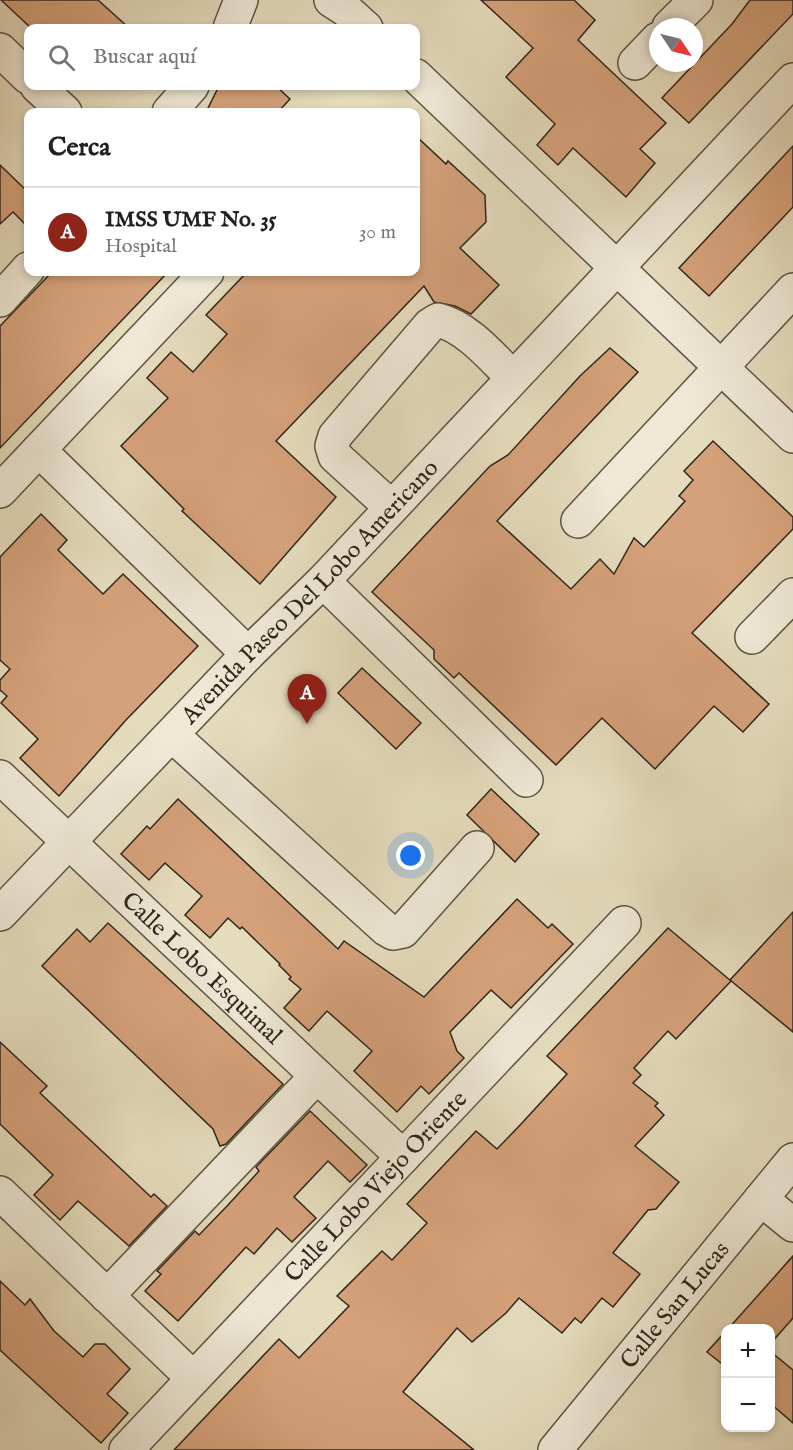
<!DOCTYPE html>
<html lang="es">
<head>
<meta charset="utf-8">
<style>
  body { margin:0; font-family:"IM FELL English",serif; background:#f2f2f2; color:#202124 }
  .controls { position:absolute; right:18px; bottom:18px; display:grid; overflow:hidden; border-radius:12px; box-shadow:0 3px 9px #0003 }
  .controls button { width:54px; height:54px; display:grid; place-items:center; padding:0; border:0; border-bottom:2px solid #e0e0e0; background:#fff; color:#202124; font:30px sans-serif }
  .compass { position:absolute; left:649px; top:18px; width:54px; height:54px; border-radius:50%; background:#fff; box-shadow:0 3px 9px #0003; rotate:125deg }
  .you { position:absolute; left:411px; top:856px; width:21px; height:21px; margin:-15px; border:4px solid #fff; border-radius:50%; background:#1a73e8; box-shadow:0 0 0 9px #1a73e833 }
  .badge { display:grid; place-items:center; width:39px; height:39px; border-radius:50%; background:#8f2418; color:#fff; font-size:20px; font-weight:700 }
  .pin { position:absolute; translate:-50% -50px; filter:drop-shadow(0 2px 3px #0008) }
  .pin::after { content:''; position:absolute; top:32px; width:21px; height:18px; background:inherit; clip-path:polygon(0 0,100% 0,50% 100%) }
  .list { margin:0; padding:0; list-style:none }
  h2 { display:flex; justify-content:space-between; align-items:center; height:78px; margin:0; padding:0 24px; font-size:26px }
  h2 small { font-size:20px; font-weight:400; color:#757577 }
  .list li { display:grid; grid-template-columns:39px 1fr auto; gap:18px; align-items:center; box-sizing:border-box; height:90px; padding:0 24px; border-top:2px solid #e0e0e0 }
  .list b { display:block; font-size:22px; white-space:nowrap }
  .list p { margin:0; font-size:20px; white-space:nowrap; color:#757577 }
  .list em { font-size:20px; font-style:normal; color:#757577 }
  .icon { flex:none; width:33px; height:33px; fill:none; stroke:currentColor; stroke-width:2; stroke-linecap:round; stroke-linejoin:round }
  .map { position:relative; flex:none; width:793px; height:1450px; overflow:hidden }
  .search { position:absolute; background:#fff; box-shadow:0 3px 9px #0003; left:24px; top:24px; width:396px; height:66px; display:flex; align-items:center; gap:15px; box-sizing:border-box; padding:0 21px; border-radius:12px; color:#757577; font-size:22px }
  .panel { position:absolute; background:#fff; box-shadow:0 3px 9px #0003; left:24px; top:108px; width:396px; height:168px; border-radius:12px }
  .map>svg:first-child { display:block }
  .building { fill:#d5a17a; stroke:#2f261b; stroke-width:1.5 }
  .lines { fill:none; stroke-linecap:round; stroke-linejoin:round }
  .minor-casing { stroke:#5c5444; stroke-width:36 }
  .minor { stroke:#eee8d5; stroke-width:33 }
  .labels { text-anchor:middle; stroke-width:6; stroke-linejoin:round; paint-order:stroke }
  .street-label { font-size:24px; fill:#2f261b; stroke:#eee8d5 }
</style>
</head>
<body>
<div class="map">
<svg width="793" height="1450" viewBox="0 0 793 1450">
  <rect width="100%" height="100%" fill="#e5dcbe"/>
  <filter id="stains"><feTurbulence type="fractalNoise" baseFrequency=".00333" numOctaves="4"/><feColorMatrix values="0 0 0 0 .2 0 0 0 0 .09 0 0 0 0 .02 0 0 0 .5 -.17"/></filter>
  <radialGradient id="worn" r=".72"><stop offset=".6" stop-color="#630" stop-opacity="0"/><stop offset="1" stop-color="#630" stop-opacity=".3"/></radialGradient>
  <g class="building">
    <path d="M1,0h97l31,28h-98z"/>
    <path d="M481,0h93l21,20 -17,20 88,83 -26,26 15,14 -29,34 -53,-49 -15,17 -21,-20 18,-21 -49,-47 27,-29z"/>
    <path d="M750,0h43v14l-104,109 -27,-25 70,-74z"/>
    <path d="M219,86h57l14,13 -12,13h-72z"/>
    <path d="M416,136l30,28 2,-3 37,34 1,27 -26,26 39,37 -28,29 -16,-8 -21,-4 -10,-16 -148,155 60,56 -76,87 -78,-73 2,-2 -63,-63 47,-48 -21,-20 24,-26 22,20 34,-38 -21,-19 41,-43h169z"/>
    <path d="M793,146v61l-84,89 -30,-28z"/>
    <path d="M0,165l28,27v35l-15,-15 -13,12z"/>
    <path d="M52,272h116l-168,176v-122z"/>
    <path d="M610,348l28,24 -141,149 74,68 29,-30 14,15 20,-36 10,9 41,-46 -6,-5 14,-16 -9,-9 29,-30 80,76v12l-101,104 77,71 -26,28 -29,-26 -59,63 -53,-51 -46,47 -97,-92 -5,5 -20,-19v-9l-62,-58 118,-126 18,-11 72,-79z"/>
    <path d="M41,514l26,26 -9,10 45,44 20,-20 75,72 -72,74 -67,76 -39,-38 18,-19 -37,-36 6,-7 -7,-6v-10l10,-11 -10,-9v-103z"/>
    <path d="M362,668l59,55 -25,26 -58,-56z"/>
    <path d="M491,789l48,45 -24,28 -48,-47z"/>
    <path d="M178,799l160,150 6,-8 80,56 93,-98 31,29 4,-4 21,20 -62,64 -20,-18 -41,42 7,19 7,7 -35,36 -8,-8 -24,26 -43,-41 18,-20 -45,-40 -18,20 -25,-23 17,-19 -12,-10 2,-2 -12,-12 1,-1 -38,-37 -2,2 -12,-11 -18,20 -25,-23 17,-19 -37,-33 -16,17 -28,-26 26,-28 3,3z"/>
    <path d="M793,912v120l-63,-52z"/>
    <path d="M108,923l175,161 -57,60 -6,2 -7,-17 -171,-163 35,-37 13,13z"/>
    <path d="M668,928l63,53 -55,58 -8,-8 -34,37 7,7 -8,8 25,20 -3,3 9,9 -29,31 44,36 -23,27 -8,1 -35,43 27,21 -27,33 -11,-9 -21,25 -6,-5 -13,15 -43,-35 -13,15 -34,29 -15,-14 -54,64 71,58h-300l105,-111 20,19 50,-52 -12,-10 45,-45 10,9 35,-37 -20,-19 69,-73 21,18 25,-26 45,-49 -20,-18z"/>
    <path d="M0,1042l47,44 -7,7 111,104 3,-3 13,12 -38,40 -51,-45 -18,19 -26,-25 19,-20 -53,-51z"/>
    <path d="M310,1111l57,54 -17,17 -22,-21 -34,36 22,21 -24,24 -15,-14 -23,26 -8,-7 -68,74 -33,-30 16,-17 -4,-3 38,-40 4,4 29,-30 31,-34 -3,-4z"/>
    <path d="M793,1256v62l-22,25v-14h-43z"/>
    <path d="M0,1281l25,24 5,-6 24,32 29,26 12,-13h10l25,25 -23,25 21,19 -27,30 -101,-93z"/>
    <path d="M726,1331v36l-19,-15z"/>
    <path d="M771,1352l22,18v53l-22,-19z"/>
  </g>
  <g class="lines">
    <defs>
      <g id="minor">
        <path d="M331,0l14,9 21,19"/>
        <path d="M669,27l27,-27"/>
        <path d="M230,28l11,-28"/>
        <path d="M0,50l28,27"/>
        <path d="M635,63l23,-24"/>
        <path d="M416,76l377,360"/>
        <path d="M37,86l28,26"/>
        <path d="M169,112l23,-26"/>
        <path d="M0,300l28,-31"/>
        <path d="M39,450l209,204"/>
        <path d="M0,491l207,-219"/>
        <path d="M391,507l-56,-51 -3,-10 3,-10 95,-111 8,-5c29,7 54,37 74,57"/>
        <path d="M578,521l215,-231"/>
        <path d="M323,581l203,199"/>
        <path d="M752,637l41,-42"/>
        <path d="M172,735l214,194 7,4 10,-2 74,-83"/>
        <path id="s1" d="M0,777l403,380"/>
        <path id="s2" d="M0,914l248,-260 75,-73 470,-501"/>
        <path d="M0,1193l193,185"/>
        <path d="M761,1199l32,26"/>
        <path d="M107,1296l210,-220"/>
        <path id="s3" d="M126,1450l498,-527"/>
        <path id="s4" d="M555,1450l238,-290"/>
      </g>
    </defs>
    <use href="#minor" class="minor-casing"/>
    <use href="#minor" class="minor"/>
  </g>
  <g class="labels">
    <g class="street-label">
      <text dy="8" stroke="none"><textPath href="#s2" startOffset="447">Avenida Paseo Del Lobo Americano</textPath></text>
      <text dy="8" stroke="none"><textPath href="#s1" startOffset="278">Calle Lobo Esquimal</textPath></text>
      <text dy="8" stroke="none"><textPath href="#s3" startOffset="363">Calle Lobo Viejo Oriente</textPath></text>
      <text dy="8" stroke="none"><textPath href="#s4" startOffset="188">Calle San Lucas</textPath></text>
    </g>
  </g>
  <rect width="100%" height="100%" filter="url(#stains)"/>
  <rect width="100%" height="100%" fill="url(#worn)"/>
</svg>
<div class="controls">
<button>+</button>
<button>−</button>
</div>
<svg class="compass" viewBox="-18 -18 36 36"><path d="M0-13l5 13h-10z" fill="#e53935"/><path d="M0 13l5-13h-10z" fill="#757577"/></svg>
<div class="you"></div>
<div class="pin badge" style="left:307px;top:724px">A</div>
<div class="search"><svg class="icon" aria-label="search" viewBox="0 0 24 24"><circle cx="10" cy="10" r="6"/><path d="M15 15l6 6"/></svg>Buscar aquí</div>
<section class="panel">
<h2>Cerca<small></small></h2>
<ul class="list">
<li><span class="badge">A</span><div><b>IMSS UMF No. 35</b><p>Hospital</p></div><em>30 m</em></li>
</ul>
</section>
</div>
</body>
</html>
